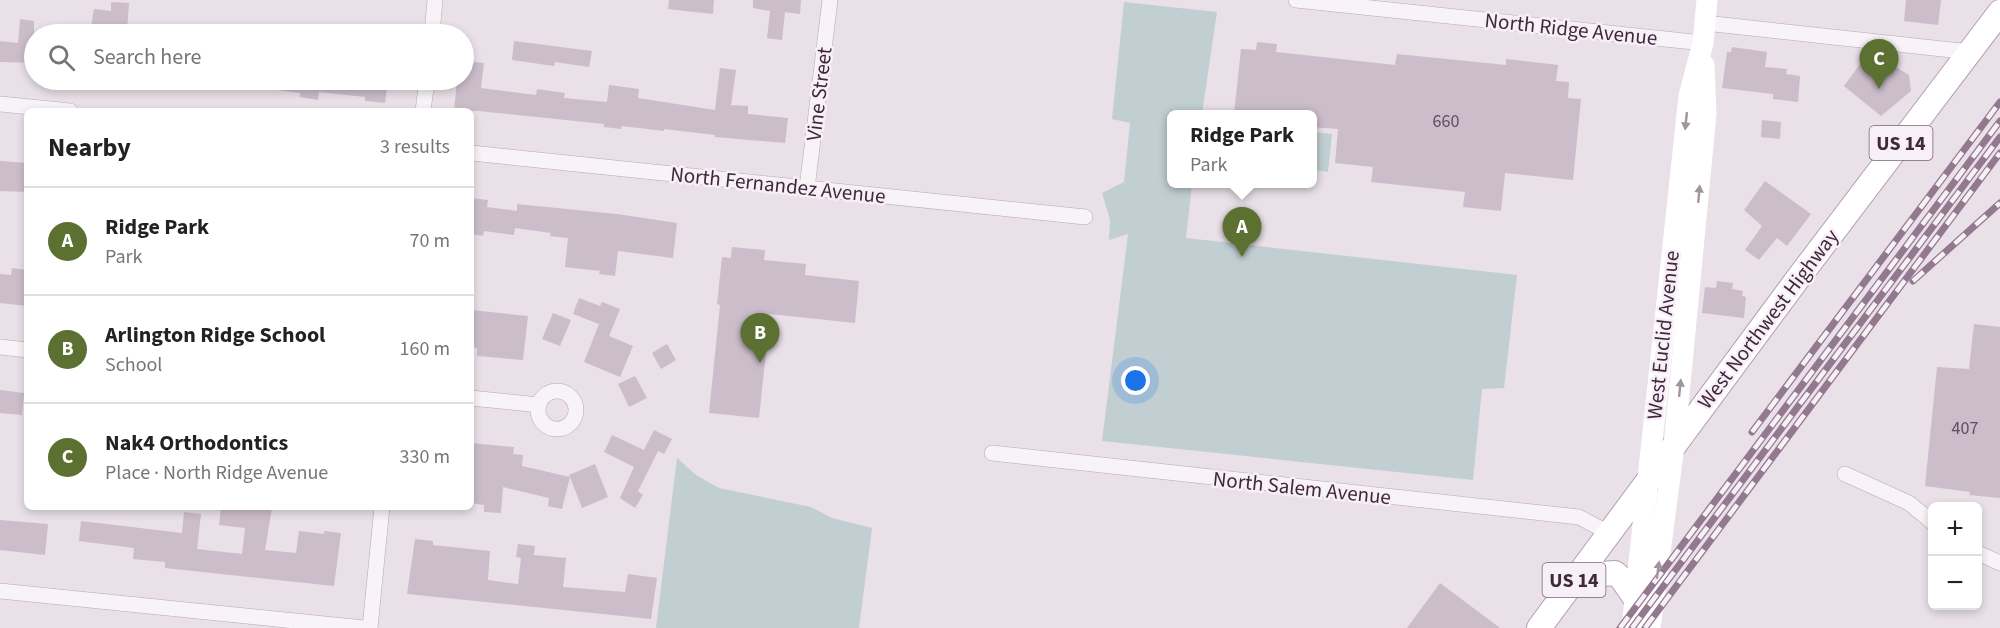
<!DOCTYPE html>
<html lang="en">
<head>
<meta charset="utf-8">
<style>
  body { margin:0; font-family:"Source Sans 3",sans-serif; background:#f2f2f2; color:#222 }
  .controls { position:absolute; right:18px; bottom:18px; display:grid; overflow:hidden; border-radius:9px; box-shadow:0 3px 9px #0003 }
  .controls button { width:54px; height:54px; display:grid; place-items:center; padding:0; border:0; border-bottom:2px solid #e0e0e0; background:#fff; color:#222; font:30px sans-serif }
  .you { position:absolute; left:1136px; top:381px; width:21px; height:21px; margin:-15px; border:4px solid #fff; border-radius:50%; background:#1a73e8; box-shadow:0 0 0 9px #1a73e833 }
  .badge { display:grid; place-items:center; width:39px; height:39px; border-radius:50%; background:#5c7031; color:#fff; font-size:20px; font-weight:700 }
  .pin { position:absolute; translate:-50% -50px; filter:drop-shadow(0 2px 3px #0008) }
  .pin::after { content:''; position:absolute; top:32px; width:21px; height:18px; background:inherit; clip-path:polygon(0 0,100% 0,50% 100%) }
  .popup { position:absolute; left:1167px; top:110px; width:150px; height:78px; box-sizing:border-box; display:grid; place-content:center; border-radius:9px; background:#fff; filter:drop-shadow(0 2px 4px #0005); font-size:20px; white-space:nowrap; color:#767676 }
  .popup b { font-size:22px; color:#222 }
  .popup::after { content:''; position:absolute; left:50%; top:100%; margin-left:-12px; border:12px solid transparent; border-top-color:#fff }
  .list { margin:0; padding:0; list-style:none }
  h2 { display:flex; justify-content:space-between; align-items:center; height:78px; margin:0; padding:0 24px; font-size:26px }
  h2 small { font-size:20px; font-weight:400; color:#767676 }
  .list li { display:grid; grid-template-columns:39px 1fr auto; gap:18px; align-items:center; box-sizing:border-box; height:108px; padding:0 24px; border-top:2px solid #e0e0e0 }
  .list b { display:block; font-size:22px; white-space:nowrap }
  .list p { margin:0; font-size:20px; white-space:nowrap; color:#767676 }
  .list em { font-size:20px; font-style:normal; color:#767676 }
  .icon { flex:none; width:33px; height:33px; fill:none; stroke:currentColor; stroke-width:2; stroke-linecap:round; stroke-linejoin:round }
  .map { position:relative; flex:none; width:2000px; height:628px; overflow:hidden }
  .search { position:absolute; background:#fff; box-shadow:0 3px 9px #0003; left:24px; top:24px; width:450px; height:66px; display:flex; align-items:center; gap:15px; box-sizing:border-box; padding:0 21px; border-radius:33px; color:#767676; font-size:22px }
  .panel { position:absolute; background:#fff; box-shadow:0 3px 9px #0003; left:24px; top:108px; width:450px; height:402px; border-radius:9px }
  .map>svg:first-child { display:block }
  .green { fill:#c1cfd3 }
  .building { fill:#ccbdca }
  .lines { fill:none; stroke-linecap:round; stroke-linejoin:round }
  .street-casing { stroke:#b7a9b5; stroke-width:16 }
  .primary-casing { stroke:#b59fb3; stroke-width:26 }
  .street { stroke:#f7f3f7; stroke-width:15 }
  .secondary { stroke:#fff; stroke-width:21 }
  .primary { stroke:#fff; stroke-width:24 }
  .rail-casing { stroke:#937990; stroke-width:7 }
  .rail { stroke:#f7f0f6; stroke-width:4.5; stroke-dasharray:14; stroke-linecap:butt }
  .oneway { fill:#a0949e }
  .labels { text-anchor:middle; stroke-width:5; stroke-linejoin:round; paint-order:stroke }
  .number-label { font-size:18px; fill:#644d61 }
  .shield { fill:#f7f0f6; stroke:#786475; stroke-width:1.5 }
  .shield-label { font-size:20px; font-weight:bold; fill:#41283e }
  .street-label { font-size:21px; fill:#41283e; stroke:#f7f0f6 }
</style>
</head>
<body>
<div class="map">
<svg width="2000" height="628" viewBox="0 0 2000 628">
  <rect width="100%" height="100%" fill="#e9e0e8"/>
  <g class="green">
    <path d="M1124,2l93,10 -15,102 -30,1v69h20l-6,54 331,37 -13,113 -22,1 -9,91 -371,-39 26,-207 -19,6 1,-20 -8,-27 22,-11 6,-59 -18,-4z"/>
    <path d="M1313,132l19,2 -4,38 -15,-2z"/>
    <path d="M677,458l19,17 23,13 92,19 21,11 40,10 -13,100h-203z"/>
  </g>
  <g class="building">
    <path d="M669,0h45l-1,14 -45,-5z"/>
    <path d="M753,0h48l-1,14 -15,-2 -3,28 -15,-2 3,-27 -17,-3z"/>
    <path d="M1906,0h35l-3,25 -34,-4z"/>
    <path d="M111,2l18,1 -2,28 -36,-4 3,-18 17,2z"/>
    <path d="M20,19l14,2v42l-34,-1v-21l18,2z"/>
    <path d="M514,41l78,10 -3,16 -34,-5 -1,4 -42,-6z"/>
    <path d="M1257,42l20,2 -1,8 119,13 2,-11 109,11v-6l52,6 -2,16 13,1 -1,16 13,1 -8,81 -68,-7 -4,38 -38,-4 2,-15 -94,-10 2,-15 -38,-4 3,-34 -26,-2v-13h-78l7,-65 15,1z"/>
    <path d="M1732,47l35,5 -2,15 22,2 -1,5 14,2 -2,26 -25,-3v-5l-51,-6 5,-36h4z"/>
    <path d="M1863,60l25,2 21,13 2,16 -30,25 -37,-30z"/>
    <path d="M464,61l20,2 -3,25 55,7 1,-6 28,4 -1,5 43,4 2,-17 30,4 -1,9 77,12 5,-42 16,2 -5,35 17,1v8l40,4 -3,25 -70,-6v-2l-51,-6v2l-42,-5 -1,3 -17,-2v-3l-126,-13h-24l3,-30 7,-1z"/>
    <path d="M263,80h125l-3,23 -20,-2v-4l-46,-5 -1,8 -18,-3v-4l-38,-5z"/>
    <path d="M1762,120l19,2 -1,17 -19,-2z"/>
    <path d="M0,161l27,2v29l-27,-1z"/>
    <path d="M1765,181l46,33 -24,32 -10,-8 -18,22 -14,-10 17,-24 -18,-16z"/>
    <path d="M471,198l17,2 -1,7 30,4v-7l100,10 60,9 -4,35 -55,-7 -3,25 -16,-2 1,-3 -35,-4 3,-29 -18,-2 1,-3 -36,-5 -1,7 -30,-4 -1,5 -12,-2z"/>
    <path d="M732,247l33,3 -1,10 42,4 -1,11 54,6 -4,42 -85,-9 -11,104 -50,-5 11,-108 -3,-1 5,-47 9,1z"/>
    <path d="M12,268l15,2v36l-27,-3v-29l11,1z"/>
    <path d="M1717,281l16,2 -1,6 11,2 -1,5 4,1 -2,21 -42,-5 3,-26 11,1z"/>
    <path d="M579,298l21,8 2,-4 18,7 -11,27 24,10 -13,31 -36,-15 15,-38 -26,-10z"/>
    <path d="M471,310l57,6 -5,44 -46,-4v-8l-6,-1z"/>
    <path d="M553,313l18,7 -11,26 -18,-7z"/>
    <path d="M1974,324l26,3v171l-31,-3 1,-3 -45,-6 12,-119 32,2z"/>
    <path d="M667,344l9,16 -15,9 -9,-16z"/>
    <path d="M635,376l12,22 -18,9 -11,-23z"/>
    <path d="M0,390l24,3 -2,22 -22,-2z"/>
    <path d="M654,430l18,9 -8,15 -6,-3 -20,40 5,4 -8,13 -15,-10 14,-31 -30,-15 8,-17 32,15z"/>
    <path d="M471,443l43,4 -1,7 10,1 -1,11 48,11 -1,-2 26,-11 13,33 -26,11 -12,-31 -8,32 -14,-3 1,-8 -46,-11 -2,26 -17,-1v-7l-13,-2z"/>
    <path d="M221,507l51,1 -7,42 31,3 3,-22 25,3v-3l17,2 -7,53 -169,-18v-6l-32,-3 1,-11 -55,-7 2,-20 101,12 2,-21 17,2 -4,35 45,5 3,-26 -26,-3z"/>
    <path d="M0,520l48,4 -3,31 -45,-5z"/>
    <path d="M415,539l18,2v4l57,6 -2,29 30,4 3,-26 -5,-1 2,-13 17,2 -1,9 32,3 -3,29 62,5 3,-18 29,4 -6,41 -244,-25z"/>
    <path d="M1440,583l60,45h-93z"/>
  </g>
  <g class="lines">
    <defs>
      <g id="street">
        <path d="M1296,0l407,43"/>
        <path d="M1705,23l265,29"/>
        <path d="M432,34l3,-34"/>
        <path d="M0,104l70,7"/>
        <path d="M423,111l4,-31"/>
        <path d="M471,153l614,64"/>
        <path d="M807,188l23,-188"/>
        <path d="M0,347l27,3"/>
        <circle cx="557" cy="410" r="19"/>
        <path d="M471,398l68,7"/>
        <path d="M992,453l587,64 30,16"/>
        <path d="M1845,474l64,29 23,19"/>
        <path d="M1978,553l22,10"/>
        <path d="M0,591l364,37"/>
        <path d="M370,628l12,-121"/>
      </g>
      <g id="primary">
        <path d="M1573,586l17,-11 25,-2 7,6 13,19"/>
        <path d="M1539,628l263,-355 198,-261"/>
      </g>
    </defs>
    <use href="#street" class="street-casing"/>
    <use href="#primary" class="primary-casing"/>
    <use href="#street" class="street"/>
    <g class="secondary">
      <path d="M1632,628l57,-532 14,-53 4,-43"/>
      <path d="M1650,628l24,-182 32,-332 -2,-49"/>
    </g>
    <use href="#primary" class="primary"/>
    <defs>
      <g id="rail">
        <path d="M1913,281l87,-78"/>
        <path d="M1752,432l248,-330"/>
        <path d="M1620,628l380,-507"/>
        <path d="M1632,628l368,-491"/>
        <path d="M1645,628l355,-475"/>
      </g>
    </defs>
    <use href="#rail" class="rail-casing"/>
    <use href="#rail" class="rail"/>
  </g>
  <defs><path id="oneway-solid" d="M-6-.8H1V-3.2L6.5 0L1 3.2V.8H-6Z" transform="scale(1.5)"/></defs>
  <g class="oneway">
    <use href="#oneway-solid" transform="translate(1686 121) rotate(96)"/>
    <use href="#oneway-solid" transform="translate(1699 194) rotate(-85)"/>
    <use href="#oneway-solid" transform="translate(1680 388) rotate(-84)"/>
    <use href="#oneway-solid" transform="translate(1658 570) rotate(-82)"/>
  </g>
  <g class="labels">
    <g class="number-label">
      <text x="1446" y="127">660</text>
      <text x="1965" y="434">407</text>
    </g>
    <g class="shield">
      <rect x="1869.5" y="126" width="63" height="34" rx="4.5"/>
      <rect x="1542.5" y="563" width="63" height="34" rx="4.5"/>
    </g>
    <g class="shield-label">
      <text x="1901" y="150">US 14</text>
      <text x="1574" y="587">US 14</text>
    </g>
    <g class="street-label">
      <text transform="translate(1571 29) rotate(6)" y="7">North Ridge Avenue</text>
      <text transform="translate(819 94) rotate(-83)" y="7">Vine Street</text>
      <text transform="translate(778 185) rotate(6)" y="7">North Fernandez Avenue</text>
      <text transform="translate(1768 319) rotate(-53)" y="7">West Northwest Highway</text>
      <text transform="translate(1663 335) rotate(-84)" y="7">West Euclid Avenue</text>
      <text transform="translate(1302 488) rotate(6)" y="7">North Salem Avenue</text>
    </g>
  </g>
</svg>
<div class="controls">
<button>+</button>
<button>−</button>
</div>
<div class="you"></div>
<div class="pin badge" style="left:1242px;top:257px">A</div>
<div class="popup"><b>Ridge Park</b>Park</div>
<div class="pin badge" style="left:760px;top:363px">B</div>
<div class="pin badge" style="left:1879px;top:89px">C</div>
<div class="search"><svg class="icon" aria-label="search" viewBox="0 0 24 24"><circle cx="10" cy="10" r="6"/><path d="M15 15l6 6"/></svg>Search here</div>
<section class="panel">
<h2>Nearby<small>3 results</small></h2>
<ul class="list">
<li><span class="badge">A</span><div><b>Ridge Park</b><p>Park</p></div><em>70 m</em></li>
<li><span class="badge">B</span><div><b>Arlington Ridge School</b><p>School</p></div><em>160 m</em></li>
<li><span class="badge">C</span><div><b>Nak4 Orthodontics</b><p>Place · North Ridge Avenue</p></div><em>330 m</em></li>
</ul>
</section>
</div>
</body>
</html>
